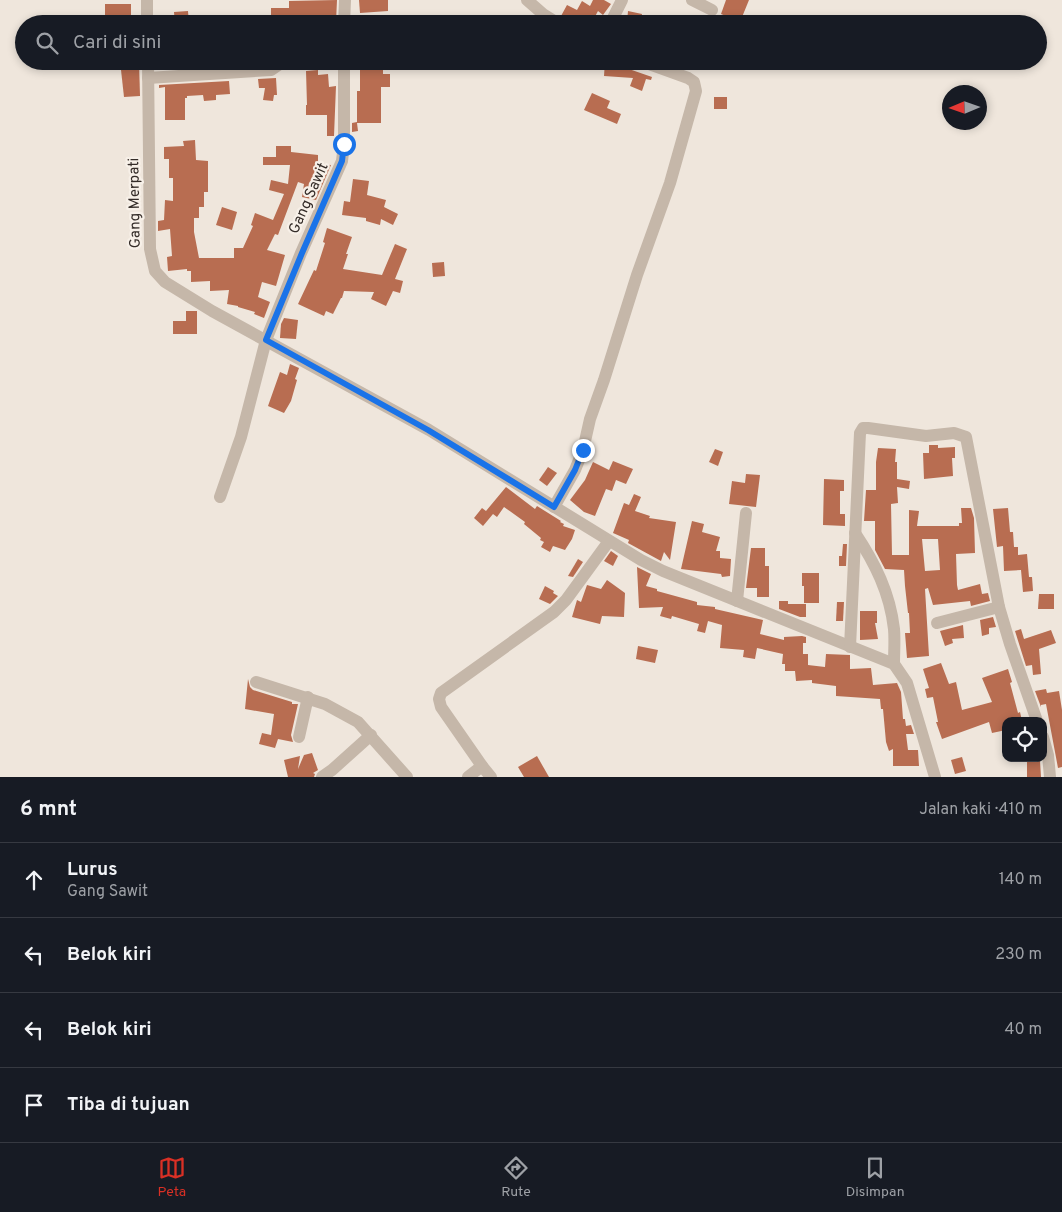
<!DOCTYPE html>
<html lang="id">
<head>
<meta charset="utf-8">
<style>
  body { margin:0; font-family:Overpass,sans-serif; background:#242831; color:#f1f3f6 }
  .controls { position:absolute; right:15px; bottom:15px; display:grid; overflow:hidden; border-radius:10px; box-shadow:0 2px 8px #0003 }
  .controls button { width:45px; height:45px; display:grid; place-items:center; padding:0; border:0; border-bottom:1px solid #363941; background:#171b24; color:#f1f3f6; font:25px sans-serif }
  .compass { position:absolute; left:942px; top:85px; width:45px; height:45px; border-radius:50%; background:#171b24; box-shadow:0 2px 8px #0003; rotate:268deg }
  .stop { position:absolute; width:15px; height:15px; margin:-11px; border:4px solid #1a73e8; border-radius:50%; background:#fff }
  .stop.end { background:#1a73e8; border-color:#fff; box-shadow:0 1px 5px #0008 }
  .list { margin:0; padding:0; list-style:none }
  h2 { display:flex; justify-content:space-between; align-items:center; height:65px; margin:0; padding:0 20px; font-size:21px }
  h2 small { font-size:16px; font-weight:400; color:#9ea1a6 }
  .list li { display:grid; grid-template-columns:32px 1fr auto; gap:15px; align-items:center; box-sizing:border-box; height:75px; padding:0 20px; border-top:1px solid #363941 }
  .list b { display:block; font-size:19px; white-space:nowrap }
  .list p { margin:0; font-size:16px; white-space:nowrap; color:#9ea1a6 }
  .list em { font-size:16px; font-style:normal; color:#9ea1a6 }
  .icon { flex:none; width:28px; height:28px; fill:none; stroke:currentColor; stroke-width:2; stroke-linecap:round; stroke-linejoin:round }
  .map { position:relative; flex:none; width:1062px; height:777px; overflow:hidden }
  .search { position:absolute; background:#171b24; box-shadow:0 2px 8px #0003; left:15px; right:15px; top:15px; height:55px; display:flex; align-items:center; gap:12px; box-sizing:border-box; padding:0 18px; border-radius:28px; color:#9ea1a6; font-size:19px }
  .sheet { height:365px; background:#171b24 }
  nav { display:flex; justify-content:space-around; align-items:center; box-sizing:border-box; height:70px; border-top:1px solid #363941; background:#171b24; font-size:14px; color:#9ea1a6 }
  nav a { display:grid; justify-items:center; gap:2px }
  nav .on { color:#d93025 }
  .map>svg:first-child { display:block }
  .building { fill:#b86d51; fill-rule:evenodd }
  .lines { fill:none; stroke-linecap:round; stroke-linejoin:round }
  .minor { stroke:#c5b7a9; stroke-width:12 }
  .route { stroke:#1a73e8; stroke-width:6 }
  .labels { text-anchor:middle; stroke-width:4.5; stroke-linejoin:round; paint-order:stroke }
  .street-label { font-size:15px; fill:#342c28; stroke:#f7f0e8 }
</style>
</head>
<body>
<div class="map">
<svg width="1062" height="777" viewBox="0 0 1062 777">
  <rect width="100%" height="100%" fill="#efe6dc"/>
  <g class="building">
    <path d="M337,0l-1,22 -47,2v-5h-18v-11h18v-7z"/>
    <path d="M359,0h29v11l-28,2z"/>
    <path d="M593,0h11l7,4 -8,11 -5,-4 -7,13h-23l-7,-8 6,-11 10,5 5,-9 8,5z"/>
    <path d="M726,0h23l-9,22 -19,-8z"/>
    <rect x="105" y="4" width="26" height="20"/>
    <path d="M188,11l1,13h-14l-1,-12z"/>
    <path d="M628,11l14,3 -2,10 -13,-2z"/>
    <path d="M120,61h19l1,35 -16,1z"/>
    <path d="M161,61h31v6l-31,2z"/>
    <path d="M356,61h27v13h7v13h-9v36h-24l1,8 -6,1v-9l5,-1v-31h3v-22h-4z"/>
    <path d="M605,61l21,2v5l26,9 -1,3 -5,-1 -4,12 -12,-5 3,-8 -29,-2z"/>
    <path d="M318,70v5l10,-1 1,13 7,-1 -2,50h-7v-21h-21v-10h1l-1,-34z"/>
    <path d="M276,78l1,17h-3l-1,6 -10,-1 2,-12h-6l-1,-9z"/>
    <path d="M229,81l1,13 -14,1v5l-12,1 -1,-6 -16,1v2h-2v22h-20v-33l-6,1v-3z"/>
    <path d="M592,93l18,8 -3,7 14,6 -4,10 -33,-14z"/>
    <rect x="714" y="97" width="13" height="12"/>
    <path d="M195,140l1,20 12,1v31h-4v15h-5v11h-5v14l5,26h35v-10h9l10,-22 -2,-1 4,-12 18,7 11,-26 -15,-4 2,-10 17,4 2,-19h-27v-8h13v-11h15v6l27,3v9l13,1 -15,35 -14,-3 2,-13 -6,-2 -20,53 -3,-1 -8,16 18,5 -9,31 -14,-4 -4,15 12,5 -6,16 -10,-4 1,-2 -17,-5v-1l-11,-2 2,-14 -19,1v-10l-19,1v-11h-4v-2l-19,2 -1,-14 5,-1 -2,-27 -12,2v-10l6,-1 1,-20 8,1v-23h-4v-19h-5v-12l20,-1 -1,-5z"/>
    <path d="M353,179l16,2 -2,14 19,5 -2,7 14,7 -5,11 -12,-6 -1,6 -14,-4v-3l-24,-3 2,-14 6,1z"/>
    <path d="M222,207l15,5 -5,18 -16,-5z"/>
    <path d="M327,228l25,9 -6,17h2l-5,15 39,6 13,-31 12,5 -12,30 8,2 -3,12 -7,-2 -7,15 -15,-7 3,-7 -30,-1 -2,7h-1l-8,16 -7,-3 -2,5 -26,-12 16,-34 2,1 9,-28 -2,-1z"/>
    <path d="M444,262l1,14 -12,1 -1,-14z"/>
    <path d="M186,311h11v23h-24v-13h13z"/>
    <path d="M284,318l14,2 -2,19 -16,-1 1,-14z"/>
    <path d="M290,364l9,4 -4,11 2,1 -6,21 -7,12 -16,-7 12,-34 7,3z"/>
    <path d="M929,445h9v3l17,-1v11h-3l1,18 -29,3 -1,-26h6z"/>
    <path d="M878,448l18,1 -1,13h2v17l13,2 -1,8 -12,-2 1,16 -7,1 1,51h17v-45l10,1 -2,15h42v-3h3l-1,-15h10l3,10 1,35 -19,1 1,31 1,5 22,-6 2,10 6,-1 2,8 -19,5 -1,-5 -37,4 -5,-17 -3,1 4,67 -22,2 -2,-25h5l-1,-20h-1l-3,-27 -1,-16 -19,-1 -10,-19v-29h-11l2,-31h10v-28zM922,539h16l2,31 -15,1z"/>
    <path d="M715,449l8,3 -5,14 -9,-4z"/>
    <path d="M613,461l20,8 -7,15 -10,-4 -4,11 -6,-2 -11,27 -11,-4 -14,-12 15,-20 8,-18 16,8z"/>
    <path d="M548,467l9,6 -10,13 -8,-6z"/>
    <path d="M746,474l14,1 -4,32 -27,-3 3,-23 13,2z"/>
    <path d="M824,479l20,1v11h-4v23h5v12l-22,-1z"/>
    <path d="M506,487l29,22 2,-3 24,15 -1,1 4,2 -1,2 12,4 -3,9 -7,11 -12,-4 -3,6 -9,-5 3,-5 -4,-2 1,-2 -17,-14 1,-2 -21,-15 -7,10 -4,-3 -10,12 -9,-8 8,-10 4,3z"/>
    <path d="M634,494l7,3 -6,14 15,5 -1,2 27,4 -6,38 -6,-8 -3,9 -33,-18 1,-3 -16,-7 11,-30 5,2z"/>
    <path d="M1008,508l2,24h3l1,15h4v8l9,-1 2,23h3l1,14 -10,1 -2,-22 -17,1 -1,-25 -6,1 -4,-38z"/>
    <path d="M692,521l12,3 -2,8 18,5 -4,14h4v7l11,1 -1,17 -8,1 -1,-3 -40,-5z"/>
    <path d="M843,544h4l-1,22h-7v-10h3z"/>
    <path d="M751,548h14v18h4v31h-12v-9h-11z"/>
    <path d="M611,551l7,5 -5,10 -9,-5z"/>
    <path d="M578,559l5,3 -10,15 -5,-1z"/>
    <path d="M637,567l14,7 -5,12 11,3v2l40,11v3l18,2v2l48,11 -3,14 24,6v-3l18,-1 4,1v6h-3v11h5v11l17,2 1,-13 24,1v14l21,-1 2,17 24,-2 4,9 2,27h2l1,7 5,-1 3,9h-8l2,16h10l1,16h-26v-17l-4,2 -3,-9 -3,-33h-2l-1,-10 -44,-3v-10l-24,-3v-3l-16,1 -1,-10h-10v-7h-3l1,-10 -26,-6 -2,11 -12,-2 1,-7 -24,-2 2,-23 -14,-4 -3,12 -8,-2 2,-7 -27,-8 -1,3 -11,-3 3,-9 -24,1z"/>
    <path d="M802,573h17v30h-15v-17h-2z"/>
    <path d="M607,580l18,13 -1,24 -22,-1 -2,8 -28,-7 5,-17 4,2 6,-17 14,4z"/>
    <path d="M545,586l9,5 -1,2 5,3 -8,8 -11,-5z"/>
    <path d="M1039,594h15v15h-16z"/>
    <path d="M779,601h9v3h18v13h-6l-21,-8z"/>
    <path d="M837,602h7l-1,19h-7z"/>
    <path d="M860,611h17v12h-2l3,16 -18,1z"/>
    <path d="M993,617l3,10 -7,1v6l-7,2 -2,-16z"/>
    <path d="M963,625l1,13 -12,1 1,4 -8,3 -5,-15z"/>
    <path d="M1021,629l3,10 27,-9 5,13 -17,6 2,25 -8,1 -1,-10 -6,1 -11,-35z"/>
    <path d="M638,646l20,4 -3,13 -19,-4z"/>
    <path d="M941,663l8,21 7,-2 6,28 30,-8 -10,-24 26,-9 4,13 -2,1 8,30 2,-1 2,9h-16v9l-14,3 -3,-11 -47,17 -6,-17h2l-5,-25 -6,1 -2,-9 4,-1 -6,-19z"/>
    <path d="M248,679l2,8 3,3 39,12v2h6l-7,31 2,7 -15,-3 -3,9 -16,-4 3,-11 9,2 3,-21 -29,-5z"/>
    <path d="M1046,689l1,4 12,-2 3,19v57l-4,1 -12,-64 -5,1v2l-6,-16z"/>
    <path d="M312,753l6,17 -5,3 2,1 -1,3h-26l-4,-17 16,-4 -2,13 6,-14z"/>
    <path d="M537,756l12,21h-25l-6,-10z"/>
    <path d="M962,757l4,14 -11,3 -4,-14z"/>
    <path d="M1027,761h13l1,16h-14z"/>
  </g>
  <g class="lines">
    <g class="minor">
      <path d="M147,0v24"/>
      <path d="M527,0l16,14 16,10"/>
      <path d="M692,0l20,10"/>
      <path d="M344,24l1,-24"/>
      <path d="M610,24l12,-24"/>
      <path d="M148,61l2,188 5,22 10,11 47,29 217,119 212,130 22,11 231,93 13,19 28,94"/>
      <path d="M148,78l123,-8 13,-9"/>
      <path d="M220,497l21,-60 25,-97 35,-87 41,-92 2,-17v-83"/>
      <path d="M554,507l21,-37 8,-20 7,-31 14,-39 33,-105 33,-92 26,-92 -2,-9 -6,-4 -47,-17"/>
      <path d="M855,533c20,30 35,60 39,96 1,11 0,23 0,35"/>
      <path d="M737,601l9,-88"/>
      <path d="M937,623l62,-16"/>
      <path d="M850,647l10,-214 3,-5h5l58,8 28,-3 12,4 33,170 11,37 27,77"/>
      <path d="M256,682l69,22 33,18 49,55"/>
      <path d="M299,737l9,-40"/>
      <path d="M1043,737l5,18 2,22"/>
      <path d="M322,777l10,-7 39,-35"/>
      <path d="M468,777l14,-11"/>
      <path d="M491,777l-9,-11 -41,-59 -2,-8 2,-6 113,-81 12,-12 43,-59"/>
    </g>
  </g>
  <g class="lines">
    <path class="route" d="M344,144l-2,17 -40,92 -36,87 162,90 126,77 21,-37 8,-20"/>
  </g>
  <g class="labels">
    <g class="street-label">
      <text transform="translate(308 198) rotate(-66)" y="5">Gang Sawit</text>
      <text transform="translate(134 203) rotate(-91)" y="5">Gang Merpati</text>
    </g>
  </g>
</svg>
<div class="controls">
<button><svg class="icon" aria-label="locate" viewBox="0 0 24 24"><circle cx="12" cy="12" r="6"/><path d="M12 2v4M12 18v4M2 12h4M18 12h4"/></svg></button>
</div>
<svg class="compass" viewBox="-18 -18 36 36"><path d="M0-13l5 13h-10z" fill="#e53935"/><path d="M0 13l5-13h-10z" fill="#9ea1a6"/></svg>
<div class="stop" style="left:344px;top:144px"></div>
<div class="stop end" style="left:583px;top:450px"></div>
<div class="search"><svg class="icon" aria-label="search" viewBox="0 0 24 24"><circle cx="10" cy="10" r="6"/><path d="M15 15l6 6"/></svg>Cari di sini</div>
</div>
<section class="sheet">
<h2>6 mnt<small>Jalan kaki · 410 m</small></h2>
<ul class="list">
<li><svg class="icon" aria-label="ahead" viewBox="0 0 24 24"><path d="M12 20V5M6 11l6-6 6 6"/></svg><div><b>Lurus</b><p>Gang Sawit</p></div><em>140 m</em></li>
<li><svg class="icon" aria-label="left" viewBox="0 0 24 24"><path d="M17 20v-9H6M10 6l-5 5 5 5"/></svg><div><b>Belok kiri</b></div><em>230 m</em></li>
<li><svg class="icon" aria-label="left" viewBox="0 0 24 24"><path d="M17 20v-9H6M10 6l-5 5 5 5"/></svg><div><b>Belok kiri</b></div><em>40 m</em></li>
<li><svg class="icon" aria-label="arrive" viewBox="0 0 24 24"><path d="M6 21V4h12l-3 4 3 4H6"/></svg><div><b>Tiba di tujuan</b></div></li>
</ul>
</section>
<nav>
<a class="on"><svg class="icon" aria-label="map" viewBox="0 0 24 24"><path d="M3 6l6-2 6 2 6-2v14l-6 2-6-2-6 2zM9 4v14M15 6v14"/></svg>Peta</a>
<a><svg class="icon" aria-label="directions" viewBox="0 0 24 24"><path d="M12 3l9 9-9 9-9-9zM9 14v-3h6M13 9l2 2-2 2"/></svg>Rute</a>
<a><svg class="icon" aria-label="saved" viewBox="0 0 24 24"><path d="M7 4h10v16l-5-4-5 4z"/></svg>Disimpan</a>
</nav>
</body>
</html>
